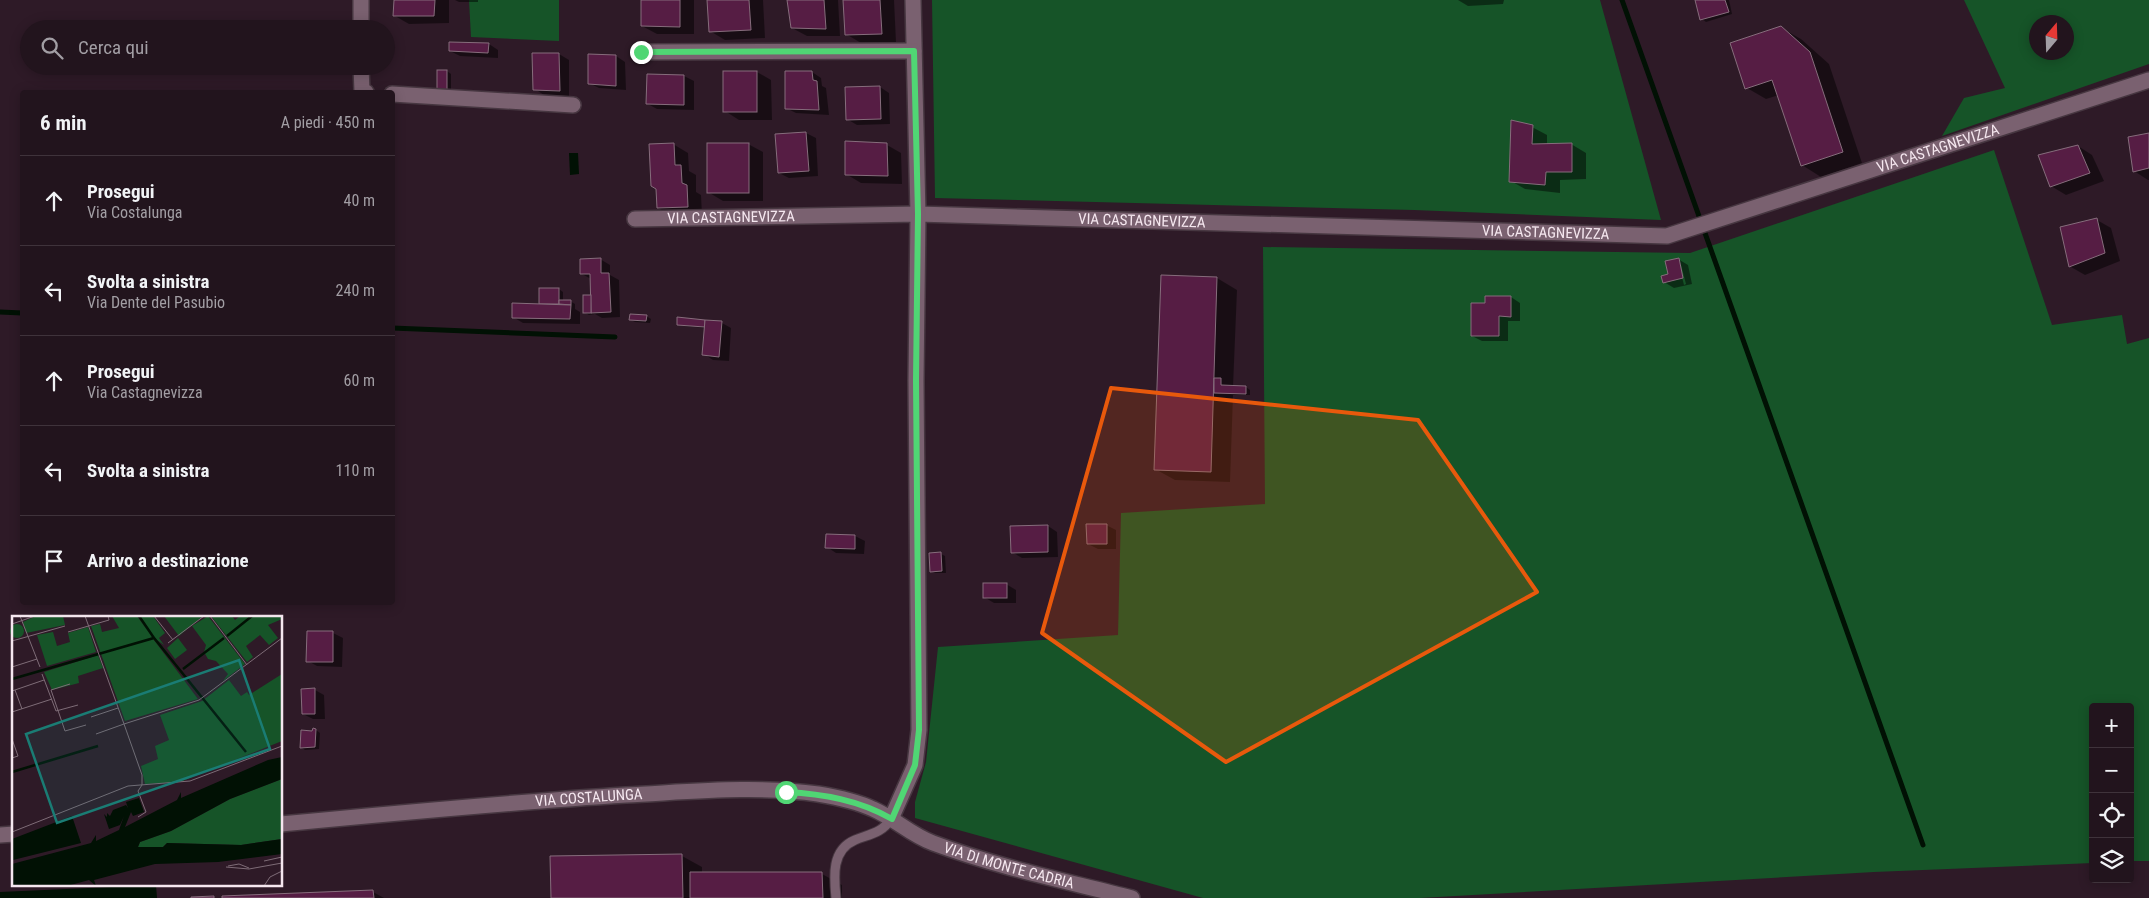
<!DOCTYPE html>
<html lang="it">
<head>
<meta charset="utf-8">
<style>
  body { margin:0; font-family:"Roboto Condensed",sans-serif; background:#2a1d26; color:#f1f3f6 }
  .controls { position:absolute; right:15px; bottom:15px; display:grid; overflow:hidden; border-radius:5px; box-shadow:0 2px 12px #0003 }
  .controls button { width:45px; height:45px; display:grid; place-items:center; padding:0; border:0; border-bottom:1px solid #3f333b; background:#22141d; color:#f1f3f6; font:25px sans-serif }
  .compass { position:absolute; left:2029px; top:15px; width:45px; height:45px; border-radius:50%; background:#22141d; box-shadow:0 2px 12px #0003; rotate:19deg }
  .stop { position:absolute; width:15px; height:15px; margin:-11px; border:4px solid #50d674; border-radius:50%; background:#fff }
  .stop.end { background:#50d674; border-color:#fff; box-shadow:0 1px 5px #0008 }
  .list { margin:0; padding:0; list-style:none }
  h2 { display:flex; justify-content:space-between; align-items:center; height:65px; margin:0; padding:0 20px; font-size:21px }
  h2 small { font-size:16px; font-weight:400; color:#a29ea4 }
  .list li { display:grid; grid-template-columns:32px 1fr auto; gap:15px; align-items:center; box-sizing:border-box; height:90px; padding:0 20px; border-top:1px solid #3f333b }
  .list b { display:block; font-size:19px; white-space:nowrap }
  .list p { margin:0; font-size:16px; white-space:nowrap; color:#a29ea4 }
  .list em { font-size:16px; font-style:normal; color:#a29ea4 }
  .icon { flex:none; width:28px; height:28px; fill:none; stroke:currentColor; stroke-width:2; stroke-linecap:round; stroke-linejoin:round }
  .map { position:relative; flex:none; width:2149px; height:898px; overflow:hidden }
  .search { position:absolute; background:#22141d; box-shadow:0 2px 12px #0003; left:20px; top:20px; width:375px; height:55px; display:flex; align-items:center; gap:12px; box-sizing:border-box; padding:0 18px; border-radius:28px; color:#a29ea4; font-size:19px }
  .panel { position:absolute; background:#22141d; box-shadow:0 2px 12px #0003; left:20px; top:90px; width:375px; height:515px; border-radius:5px }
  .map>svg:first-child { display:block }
  .green { fill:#165428; fill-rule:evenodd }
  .water { fill:#011104 }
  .shadow { fill:#0007; fill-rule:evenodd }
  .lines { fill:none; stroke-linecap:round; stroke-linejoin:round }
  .stream { stroke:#011104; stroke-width:5 }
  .building { fill:#561d44; stroke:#866d7c }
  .lane-casing { stroke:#473741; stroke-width:11 }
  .street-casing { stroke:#473741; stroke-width:18 }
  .lane { stroke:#7a6170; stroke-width:9 }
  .street { stroke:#7a6170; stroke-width:15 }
  .route { stroke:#50d674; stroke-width:6 }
  .marked { fill:#e8590c; fill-opacity:0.2; stroke:#e8590c; stroke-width:4; stroke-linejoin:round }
  .labels { text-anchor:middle; stroke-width:4; stroke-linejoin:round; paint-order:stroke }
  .street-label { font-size:15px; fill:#f5e7ef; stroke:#2e1a27 }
  .inset-river { fill:none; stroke:#011104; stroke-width:2.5 }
  .inset-road { fill:none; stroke:#7e6c77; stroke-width:1 }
  .view { fill:#1a7c74; fill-opacity:0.15; stroke:#1a7c74; stroke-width:2.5 }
  .inset-edge { fill:none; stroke:#f5e7ef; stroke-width:2.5 }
</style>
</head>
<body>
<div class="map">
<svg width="2149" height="898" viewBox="0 0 2149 898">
  <rect width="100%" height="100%" fill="#2e1a27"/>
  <g class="green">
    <path d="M469,0h90v41l-88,-4z"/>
    <path d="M932,0h668l61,220 -247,-10 -479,-12z"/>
    <path d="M1964,0h185v64l-207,72 22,-38 41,-10zM2036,22h30v30h-30z"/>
    <path d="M1994,150l58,175 70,-10 5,29 22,-6v523h-19v-154h-37v156l-219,9 -454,26h-217l-288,-80v-16l11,-40 12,-115 180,-12 3,-122 144,-9 -2,-257 427,6z"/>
  </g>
  <g class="water">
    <path d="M569,153h9l1,21 -9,1z"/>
    <path d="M156,885l1,13h-157v-6z"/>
  </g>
  <g class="shadow">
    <path d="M395,0h54v23l-40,1 -14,-8z"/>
    <path d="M455,0h23v2h-19z"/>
    <path d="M642,0h52v34h-37l-15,-8z"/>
    <path d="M708,0h55l2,38 -40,2 -15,-9z"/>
    <path d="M789,0h49l2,36h-33l-15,-8z"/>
    <path d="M845,0h49l2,42 -35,1 -15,-9z"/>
    <path d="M1458,0h46l-1,4 -35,2z"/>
    <path d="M1696,0h33l3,14 -26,8 -4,-3z"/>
    <path d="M1781,28l20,11 28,25 33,99 -41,14 -19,-12 -23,-70 -13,4 -19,-11z"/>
    <path d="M489,44l9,6v8l-38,-2 -10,-5z"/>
    <path d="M559,54l10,6v36l-25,-1 -9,-6z"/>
    <path d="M616,56l9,6 1,28 -27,-2 -10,-5z"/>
    <path d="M447,71l4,3v18h-9z"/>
    <path d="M757,72l14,8 1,40h-33l-14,-9z"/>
    <path d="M812,72l9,6 1,8 4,2 3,27 -33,-2 -10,-5z"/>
    <path d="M648,75l36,1 10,5v29l-37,-1 -9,-5z"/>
    <path d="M880,87l9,6 1,31 -33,1 -10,-6z"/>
    <path d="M1532,127l15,8v10l24,-1 15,9v26l-26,1v13l-35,-4 -14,-8z"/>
    <path d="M806,133l10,5 2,38 -29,2 -10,-5z"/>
    <path d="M2149,134v46h-1l-14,-9z"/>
    <path d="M673,144l15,9 1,18 7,4v17l5,3 1,20 -29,1 -15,-8 -1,-19z"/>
    <path d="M748,144l15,8v49h-40l-15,-9z"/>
    <path d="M887,145l14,8 1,31 -41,-1 -15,-9z"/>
    <path d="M2078,146l14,9 12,26 -38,14 -15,-9z"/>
    <path d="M2097,220l14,8 9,33 -35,14 -14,-8 -10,-39z"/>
    <path d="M600,259l10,6v10l9,5 1,37 -18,1 -7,-4 -6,1 -5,-3 8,-15 -1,-18 -9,-5z"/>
    <path d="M1678,259l10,6 4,19 -18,4 -10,-6zM1679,265h2l5,19 -2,1z"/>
    <path d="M1162,276l55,2 20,12 -4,97h13l4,3v5h-17l-3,87 -55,-2 -20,-11z"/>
    <path d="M541,289h18l4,3v9h7l5,3v5l5,3v12l-57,-1 -10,-6 27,-12z"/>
    <path d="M1511,297l9,6v18h-12v20h-26l-10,-5 14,-31z"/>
    <path d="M646,316l5,3 -1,4 -15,-1 -4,-2z"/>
    <path d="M722,323l9,5 -2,33 -16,-1 -9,-6 2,-26 -23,-2 -5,-2z"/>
    <path d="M1106,525l10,5v19h-18l-10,-5z"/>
    <path d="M1048,526l9,6 1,25 -36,1 -10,-6z"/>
    <path d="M827,535l28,1 10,5 -1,13 -28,-1 -9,-6z"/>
    <path d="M941,554l4,2 1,17h-11l-4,-2z"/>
    <path d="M1006,584l10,6v13h-22l-10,-6z"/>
    <path d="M309,632l24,1 10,5 -1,29 -25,-1 -9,-5z"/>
    <path d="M315,690l9,5 1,24h-12l-10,-5z"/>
    <path d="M316,730l4,3 -1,16 -14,1 -4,-3z"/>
    <path d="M682,856l20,11v7h120l20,11v13h-290l-1,-41z"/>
    <path d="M373,892l11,6h-161z"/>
  </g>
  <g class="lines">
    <g class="stream">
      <path d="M1622,0l301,845"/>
      <path d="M0,312l22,1"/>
      <path d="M392,328l223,9"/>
    </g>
  </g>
  <g class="building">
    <path d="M394,0h41l-1,16h-41z"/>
    <path d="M641,0h39v27l-39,-1z"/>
    <path d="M707,0h42l2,30 -42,2z"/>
    <path d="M787,0h37l2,29 -35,-1z"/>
    <path d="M843,0h37l2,34 -37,1z"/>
    <path d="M1695,0h30l4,12 -29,8z"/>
    <path d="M1781,26l29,26 33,100 -42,14 -29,-86 -27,9 -15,-46z"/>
    <path d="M449,42l40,1 -1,10 -39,-2z"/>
    <path d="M532,53h27l1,38 -27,-1z"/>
    <path d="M588,54l28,1v31l-28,-2z"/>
    <rect x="437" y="70" width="10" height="20"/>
    <rect x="723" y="71" width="34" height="41"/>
    <path d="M785,71h27l1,9 4,1 2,29 -34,-1z"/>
    <path d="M647,74l37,1v30l-38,-1z"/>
    <path d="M880,86l1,33 -35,1 -1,-33z"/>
    <path d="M1511,120l22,5 -1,19 40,-1v29h-26l-1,13 -36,-3z"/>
    <path d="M806,132l3,39 -31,2 -3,-39z"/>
    <path d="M2149,133v35l-16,4 -5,-35z"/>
    <path d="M845,141l42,2 1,33 -43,-1z"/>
    <path d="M674,143l1,22h6l1,18 5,2 1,22 -31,1 -1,-19 -5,-3 -2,-42z"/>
    <rect x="707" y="143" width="42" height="50"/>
    <path d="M2078,145l12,28 -40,14 -12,-32z"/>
    <path d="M2097,218l8,35 -36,14 -9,-40z"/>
    <path d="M601,258v15h8l2,39 -20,1 -1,-39h-10v-15z"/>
    <path d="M1679,258l4,20 -20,5 -2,-7 7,-2 -3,-13z"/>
    <path d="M1161,275l56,2 -6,195 -57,-2z"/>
    <rect x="539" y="288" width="20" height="16"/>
    <rect x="583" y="295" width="8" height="18"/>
    <path d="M1485,296h26v21l-12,-1v20h-28v-33h14z"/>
    <path d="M559,300h12v5l-12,-1z"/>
    <path d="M512,303l59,2 -1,14 -58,-1z"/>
    <path d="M630,314l17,1 -1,6 -17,-1z"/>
    <path d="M677,317l28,3v7l-28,-2z"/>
    <path d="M705,320l17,1 -3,36 -17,-2z"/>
    <path d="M1214,378h7v7l25,1v8l-32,-1z"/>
    <path d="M1086,524h21v20h-20z"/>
    <path d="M1048,525v27l-37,1 -1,-27z"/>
    <path d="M826,534l29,1v14l-30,-1z"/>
    <path d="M941,552l1,19 -12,1 -1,-19z"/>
    <rect x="983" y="583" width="24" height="15"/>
    <path d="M307,631h26v31h-27z"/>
    <path d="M315,688v26h-13l-1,-25z"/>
    <path d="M313,728l3,1 -1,18 -15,1 1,-18 11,1z"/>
    <path d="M682,854l1,44h-132l-1,-42z"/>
    <path d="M690,872h132l1,26h-133z"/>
    <path d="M373,890l1,8h-152v-2z"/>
    <path d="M214,896v2h-23v-1z"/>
  </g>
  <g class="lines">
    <defs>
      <path id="lane" d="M836,898c-2,-21 -5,-48 19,-58 15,-6 27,-7 36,-21"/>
      <g id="street">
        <path d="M361,0v29"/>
        <path id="s1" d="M913,0l5,214 749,22 482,-156"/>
        <path d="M641,52l273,-1"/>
        <path d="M361,66l1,26h4"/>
        <path d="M392,94l181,11"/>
        <path id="s2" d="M635,219l283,-5 -2,167 3,349 -4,35 -24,54"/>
        <path id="s3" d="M281,824c115,-11 230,-22 345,-29 63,-3 129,-10 192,-1 18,3 38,7 55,15 21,9 38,26 60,34 64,24 133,38 199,55"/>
        <path d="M0,835l14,-1"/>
      </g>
    </defs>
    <use href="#lane" class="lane-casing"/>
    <use href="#street" class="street-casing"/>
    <use href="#lane" class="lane"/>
    <use href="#street" class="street"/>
  </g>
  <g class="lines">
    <path class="route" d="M641,52l273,-1 4,163 -2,166 3,350 -4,35 -23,54c-33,-19 -69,-25 -106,-27"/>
  </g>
  <path class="marked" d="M1111,388l307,32 119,172 -311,170 -184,-129z"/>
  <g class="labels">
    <g class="street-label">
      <text dy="5" stroke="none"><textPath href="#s1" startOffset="1248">VIA CASTAGNEVIZZA</textPath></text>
      <text dy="5" stroke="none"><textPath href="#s2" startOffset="96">VIA CASTAGNEVIZZA</textPath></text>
      <text dy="5" stroke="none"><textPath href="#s1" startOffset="438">VIA CASTAGNEVIZZA</textPath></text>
      <text dy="5" stroke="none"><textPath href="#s1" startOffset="842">VIA CASTAGNEVIZZA</textPath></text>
      <text dy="5" stroke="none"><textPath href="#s3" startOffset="309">VIA COSTALUNGA</textPath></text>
      <text dy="5" stroke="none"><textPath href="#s3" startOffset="744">VIA DI MONTE CADRIA</textPath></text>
    </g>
  </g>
  <g transform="translate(12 616)">
    <rect width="270" height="270" fill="#2e1a27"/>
    <path d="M24,0h27l2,9 -39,8 -3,-11zM100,0h25l10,14 -9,-14h15l12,17 -6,5 5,7 -13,-9 47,63 -73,22 -34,-95 9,-2 2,8 17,-4zM152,0h39l-24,20zM196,0l37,48 -22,17 5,-7 -12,-13 -8,-2 -4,-7 2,-7 -14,-19zM199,0h21l3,4 5,-4h42v3l-14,6 10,13 -9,7 -9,-10 -14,11 7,11 -6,5zM-2 15a7 7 0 1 1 14 0a7 7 0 1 1-14 0ZM76,11l8,25 -49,14 -10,-31 16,-3 4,14 13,-4 -2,-9zM166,22l9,12 -12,9 -8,-11zM86,39l5,13 -25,8 1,7 -27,7 -8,-18zM270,58v67l-102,41 -35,2 -4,-18 17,-7 -3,-13 14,-6 -9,-25 42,-14 27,-21 12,16 6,-4 2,3zM270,163v60l-41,6 -74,-2 -4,4h-25l2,-5 31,-11 59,-32z" fill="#165428"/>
    <path d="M270,141v22l-52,20 -59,32 -31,11 -2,5h25l4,-4 74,2 41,-6v15l-64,8 -63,2 -61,16 2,6 -7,-6 -22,6h-55v-22l79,-21 5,-8v6l23,-11 5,-14 -4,9 -11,4 -5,-15 3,3v-4l3,3 3,-6 13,-5 2,3 -2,-6 13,-4 5,14 -11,4 -2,-4 -6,15 52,-27 4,-8v6l87,-38zM60,200l9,27 -68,17 -1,-21z" fill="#011104"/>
    <path class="inset-river" d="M127,0l15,22M215,20l25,-20M171,53l41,-31M0,63l142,-41 92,114M0,156l86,-26"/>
    <path class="inset-road" d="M8,0l20,51M73,0l39,108 75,-24 83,-62M142,0l19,24M198,0l37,49M0,8l23,-8M56,16l41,-12 -1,-4M0,25l53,-15M156,27l36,-27M0,51l25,-8M30,58l14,37 22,-6M58,68l-19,6 14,41 21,-6M3,74l7,19M0,75l32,-11M0,96l40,-13M79,101l27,-9M84,118l28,-10 18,51v10M0,123l6,17 -6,2M126,201l8,-5 -8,-21 4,-6M0,216l116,-46 62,-5 92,-35M252,245l18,-4M216,250l11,-2 10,4M214,251l23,2 33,-6M252,270l6,-9 12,-6"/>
    <path class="view" d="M227,44l31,89 -213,74 -31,-89z"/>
    <rect width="270" height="270" class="inset-edge"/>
  </g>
</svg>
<div class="controls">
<button>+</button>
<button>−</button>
<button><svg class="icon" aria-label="locate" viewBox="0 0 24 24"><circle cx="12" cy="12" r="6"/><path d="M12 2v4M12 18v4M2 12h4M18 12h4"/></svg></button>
<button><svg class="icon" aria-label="layers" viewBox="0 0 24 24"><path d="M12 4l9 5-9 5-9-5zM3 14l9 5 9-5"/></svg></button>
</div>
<svg class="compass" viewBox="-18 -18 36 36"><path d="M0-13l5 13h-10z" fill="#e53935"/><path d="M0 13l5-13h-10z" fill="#a29ea4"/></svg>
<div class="stop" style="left:786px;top:792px"></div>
<div class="stop end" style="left:641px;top:52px"></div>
<div class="search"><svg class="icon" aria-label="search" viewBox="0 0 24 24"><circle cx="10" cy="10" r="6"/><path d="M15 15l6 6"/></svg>Cerca qui</div>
<section class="panel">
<h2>6 min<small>A piedi · 450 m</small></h2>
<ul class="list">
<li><svg class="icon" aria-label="ahead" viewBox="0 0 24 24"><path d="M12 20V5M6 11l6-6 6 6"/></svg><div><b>Prosegui</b><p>Via Costalunga</p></div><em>40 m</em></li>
<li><svg class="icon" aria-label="left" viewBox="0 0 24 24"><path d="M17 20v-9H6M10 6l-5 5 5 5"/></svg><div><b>Svolta a sinistra</b><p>Via Dente del Pasubio</p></div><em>240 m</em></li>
<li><svg class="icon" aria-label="ahead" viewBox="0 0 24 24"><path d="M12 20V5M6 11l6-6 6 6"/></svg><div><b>Prosegui</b><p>Via Castagnevizza</p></div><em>60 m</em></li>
<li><svg class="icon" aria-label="left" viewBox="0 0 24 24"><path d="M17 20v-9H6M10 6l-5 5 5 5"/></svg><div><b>Svolta a sinistra</b></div><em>110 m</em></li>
<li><svg class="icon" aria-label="arrive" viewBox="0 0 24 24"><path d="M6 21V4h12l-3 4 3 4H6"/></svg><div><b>Arrivo a destinazione</b></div></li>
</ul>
</section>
</div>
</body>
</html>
